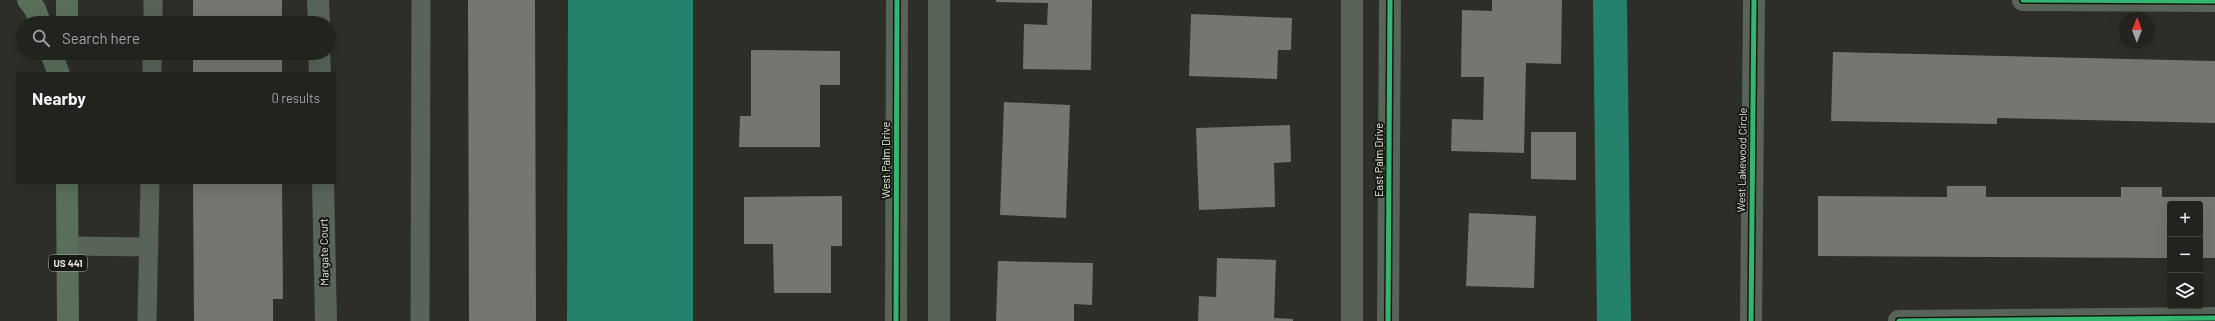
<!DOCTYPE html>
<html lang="en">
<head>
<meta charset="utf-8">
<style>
  body { margin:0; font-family:Barlow,sans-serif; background:#2e2f2b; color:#f1f3f6 }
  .controls { position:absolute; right:12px; bottom:12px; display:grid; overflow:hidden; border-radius:4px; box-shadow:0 4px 16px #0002 }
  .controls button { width:36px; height:36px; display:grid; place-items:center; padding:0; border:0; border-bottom:1px solid #3f3f3c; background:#22221e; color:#f1f3f6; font:20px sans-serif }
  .compass { position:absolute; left:2119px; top:12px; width:36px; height:36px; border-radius:50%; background:#22221e; box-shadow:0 4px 16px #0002; rotate:1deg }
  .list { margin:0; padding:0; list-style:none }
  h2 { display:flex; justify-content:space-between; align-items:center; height:52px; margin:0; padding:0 16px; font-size:17px }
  h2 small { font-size:13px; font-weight:400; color:#a2a4a4 }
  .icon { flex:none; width:22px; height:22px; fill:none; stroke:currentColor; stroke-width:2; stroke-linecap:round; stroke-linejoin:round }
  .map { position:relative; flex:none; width:2215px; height:321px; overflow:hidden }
  .search { position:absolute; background:#22221e; box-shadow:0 4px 16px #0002; left:16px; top:16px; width:320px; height:44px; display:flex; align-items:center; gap:10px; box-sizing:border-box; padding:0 14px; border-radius:22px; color:#a2a4a4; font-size:15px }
  .panel { position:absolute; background:#22221e; box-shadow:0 4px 16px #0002; left:16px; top:72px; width:320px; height:112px; border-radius:4px }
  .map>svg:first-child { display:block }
  .water { fill:#24816b }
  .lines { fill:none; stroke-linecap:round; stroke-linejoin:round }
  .canal { stroke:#24816b; stroke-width:34 }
  .building { fill:#76756f }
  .service { stroke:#576457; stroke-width:19 }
  .minor { stroke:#576457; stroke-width:22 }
  .primary { stroke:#596e5b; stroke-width:22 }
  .cycleway-casing { stroke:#181913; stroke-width:8 }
  .cycleway { stroke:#33b770; stroke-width:5 }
  .labels { text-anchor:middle; stroke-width:4; stroke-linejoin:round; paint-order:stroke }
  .shield { fill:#181913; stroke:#a8a9a1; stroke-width:1 }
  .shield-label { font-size:10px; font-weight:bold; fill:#e5e7de }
  .street-label { font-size:11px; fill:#e5e7de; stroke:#181913 }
</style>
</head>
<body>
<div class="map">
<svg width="2215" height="321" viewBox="0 0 2215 321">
  <rect width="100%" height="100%" fill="#2d2e28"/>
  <path class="water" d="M568,0h125v321h-126z"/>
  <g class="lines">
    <path class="canal" d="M1610,0l4,321"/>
  </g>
  <g class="building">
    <rect x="193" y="0" width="89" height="23"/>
    <path d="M468,0h67l1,321h-67z"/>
    <path d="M996,0h96l-1,70 -68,-1 1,-45 23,1 1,-22 -52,-1z"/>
    <path d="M1492,0h70l-1,64 -35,-1 -2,90 -73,-2 1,-32 31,1 1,-43h-23l1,-67 30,1z"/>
    <path d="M1191,14l101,4 -1,32h-13l-1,29 -88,-3z"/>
    <path d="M751,50l89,1v34h-20v62h-81l1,-31h11z"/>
    <path d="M1833,52l382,9v62l-218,-5v6l-166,-3z"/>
    <rect x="193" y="53" width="89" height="21"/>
    <path d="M1004,102l66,3 -4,113 -66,-3z"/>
    <path d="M1290,125l1,37 -17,1 1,44 -76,3 -3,-82z"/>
    <path d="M1531,132h45v48l-45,-1z"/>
    <path d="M193,182h89l1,117h-10v22h-79z"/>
    <path d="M1947,186h39v11h135v-10h41v10h53v61h-15v-54h-30v54l-352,-2v-60l129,1z"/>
    <path d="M842,196v50h-11v47h-57l-1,-49h-29v-47z"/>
    <path d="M1469,213l67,3 -2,72 -68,-2z"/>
    <path d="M1217,258l59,2 -2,58 19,1v2h-95l1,-25 17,1z"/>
    <path d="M998,261l95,2 -1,42 -18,-1v17h-78z"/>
  </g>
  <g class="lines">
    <g class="service">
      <path d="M153,23v-23"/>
      <path d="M152,74v-21"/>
      <path d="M68,246l81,1"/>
      <path d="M147,321l3,-139"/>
      <path d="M420,321l1,-321"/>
    </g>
    <g class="minor">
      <path d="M318,0l1,23"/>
      <path d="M939,0v321"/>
      <path d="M1352,0v321"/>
      <path d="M2023,0l192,1"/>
      <path d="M319,53l1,21"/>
      <path d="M323,182l3,139"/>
      <path d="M896,321l1,-321"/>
      <path d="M1388,321l2,-321"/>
      <path d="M1751,321l3,-321"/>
      <path d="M1899,321l316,-3"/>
    </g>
    <g class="primary">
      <path d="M28,0l7,9 5,14"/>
      <path d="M67,23v-23"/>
      <path d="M51,53l8,21"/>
      <path d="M67,182l1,139"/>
    </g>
    <defs>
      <g id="cycleway">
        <path d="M2023,0l192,1"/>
        <path d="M896,321l1,-321"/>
        <path d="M1388,321l2,-321"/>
        <path d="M1751,321l3,-321"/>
        <path d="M1899,321l316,-3"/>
      </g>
    </defs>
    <use href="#cycleway" class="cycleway-casing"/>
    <use href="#cycleway" class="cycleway"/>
  </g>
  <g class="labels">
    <rect class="shield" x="49" y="255" width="38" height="16" rx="3"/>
    <g class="shield-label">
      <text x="68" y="267">US 441</text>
    </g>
    <g class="street-label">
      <text transform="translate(886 160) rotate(-90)" y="4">West Palm Drive</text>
      <text transform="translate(1379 160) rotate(-90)" y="4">East Palm Drive</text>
      <text transform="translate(1742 160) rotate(-89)" y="4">West Lakewood Circle</text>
      <text transform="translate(324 252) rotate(-91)" y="4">Margate Court</text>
    </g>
  </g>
</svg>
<div class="controls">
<button>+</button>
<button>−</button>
<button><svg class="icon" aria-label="layers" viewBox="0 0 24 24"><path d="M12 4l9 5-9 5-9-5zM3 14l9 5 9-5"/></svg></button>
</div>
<svg class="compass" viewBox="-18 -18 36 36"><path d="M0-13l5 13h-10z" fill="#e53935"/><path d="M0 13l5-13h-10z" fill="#a2a4a4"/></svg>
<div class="search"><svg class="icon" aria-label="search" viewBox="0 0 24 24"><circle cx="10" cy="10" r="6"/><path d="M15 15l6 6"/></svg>Search here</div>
<section class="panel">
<h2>Nearby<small>0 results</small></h2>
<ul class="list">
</ul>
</section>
</div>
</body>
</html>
